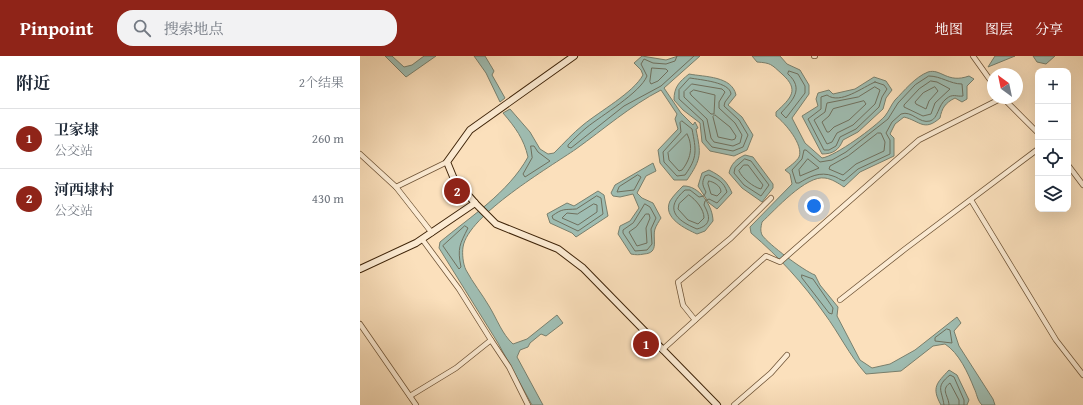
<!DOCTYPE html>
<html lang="zh">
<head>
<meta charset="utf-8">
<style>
  body { margin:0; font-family:"Gentium Book Plus","Noto Serif SC",serif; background:#f2f2f3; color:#1f2937 }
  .controls { position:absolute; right:12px; top:12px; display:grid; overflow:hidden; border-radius:8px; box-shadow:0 4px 16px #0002 }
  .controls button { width:36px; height:36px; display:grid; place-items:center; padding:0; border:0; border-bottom:1px solid #e0e1e3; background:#fff; color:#1f2937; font:20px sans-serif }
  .compass { position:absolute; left:627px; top:12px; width:36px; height:36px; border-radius:50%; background:#fff; box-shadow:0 4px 16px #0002; rotate:327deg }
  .you { position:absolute; left:454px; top:150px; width:14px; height:14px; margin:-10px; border:3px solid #fff; border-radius:50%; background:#1a73e8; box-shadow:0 0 0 6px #1a73e833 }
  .badge { display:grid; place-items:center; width:26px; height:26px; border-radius:50%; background:#8f2418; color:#fff; font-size:13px; font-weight:700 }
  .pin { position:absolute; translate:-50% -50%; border:2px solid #fff; box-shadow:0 1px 4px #0006 }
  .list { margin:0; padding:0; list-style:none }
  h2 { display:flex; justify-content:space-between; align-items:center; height:52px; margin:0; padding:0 16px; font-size:17px }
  h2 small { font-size:13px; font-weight:400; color:#747a83 }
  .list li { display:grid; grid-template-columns:26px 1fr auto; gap:12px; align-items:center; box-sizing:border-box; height:60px; padding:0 16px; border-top:1px solid #e0e1e3 }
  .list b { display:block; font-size:15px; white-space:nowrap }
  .list p { margin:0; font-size:13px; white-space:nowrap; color:#747a83 }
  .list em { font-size:13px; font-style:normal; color:#747a83 }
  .icon { flex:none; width:22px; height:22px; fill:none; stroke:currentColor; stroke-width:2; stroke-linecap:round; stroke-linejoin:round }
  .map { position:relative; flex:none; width:723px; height:349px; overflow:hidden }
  header { display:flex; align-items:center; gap:24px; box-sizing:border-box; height:56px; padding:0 20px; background:#8f2418; color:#fff }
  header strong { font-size:19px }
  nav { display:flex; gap:22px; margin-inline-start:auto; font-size:14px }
  .search { width:280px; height:36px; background:#f2f2f3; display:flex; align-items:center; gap:10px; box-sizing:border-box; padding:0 14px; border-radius:16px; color:#747a83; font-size:15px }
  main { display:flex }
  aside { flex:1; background:#fff }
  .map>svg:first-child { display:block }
  .water { fill:#9fbdb2; stroke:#79806e }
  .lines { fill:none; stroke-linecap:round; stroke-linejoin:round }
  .shore { stroke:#6f705e; stroke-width:1 }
  .street-casing { stroke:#6e5336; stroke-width:6 }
  .secondary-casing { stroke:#3f2409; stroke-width:8 }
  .street { stroke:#fcebd3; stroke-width:4.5 }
  .secondary { stroke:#fcebd3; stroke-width:6 }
</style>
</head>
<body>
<header>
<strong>Pinpoint</strong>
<div class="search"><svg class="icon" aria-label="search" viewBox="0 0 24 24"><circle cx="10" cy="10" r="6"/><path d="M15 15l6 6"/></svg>搜索地点</div>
<nav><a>地图</a><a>图层</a><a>分享</a></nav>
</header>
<main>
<aside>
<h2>附近<small>2个结果</small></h2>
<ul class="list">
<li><span class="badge">1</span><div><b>卫家埭</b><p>公交站</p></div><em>260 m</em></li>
<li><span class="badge">2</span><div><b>河西埭村</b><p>公交站</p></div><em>430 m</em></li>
</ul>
</aside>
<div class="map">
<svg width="723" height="349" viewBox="0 0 723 349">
  <rect width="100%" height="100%" fill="#fbe0bc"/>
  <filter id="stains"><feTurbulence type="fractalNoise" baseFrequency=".005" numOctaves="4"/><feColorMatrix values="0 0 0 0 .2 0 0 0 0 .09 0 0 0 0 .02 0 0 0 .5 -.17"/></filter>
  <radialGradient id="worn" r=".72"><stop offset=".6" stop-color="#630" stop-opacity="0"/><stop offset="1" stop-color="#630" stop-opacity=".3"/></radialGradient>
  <g class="water">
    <path d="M25,0h7l12,11 8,-2 12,-9h12l-30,21z"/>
    <path d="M114,0h11l9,15 -2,4 13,23 -5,4 -14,-29z"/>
    <path d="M282,0l24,4 12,-4h22l-36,32 17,25 12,12 2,-3 3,6 -2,1c5,25 6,29 -9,51h-13l-14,-17 -2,-13 20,-21 -3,-10 2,-5 -16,-24c-31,16 -57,39 -85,59 -26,18 -108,66 -113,98 -1,7 0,17 3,23 7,13 16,24 23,36 8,13 13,28 24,38l14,-5 30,-24 6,8 -17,13 -5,-2 -11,9 -2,4 -8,3 -3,7 26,48h-11l-34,-62 -59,-95 1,-6c31,-26 68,-49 88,-85 -4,-18 -13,-30 -25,-44l7,-4 20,23 10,17 8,5 6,-1c10,-10 19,-20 29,-28 17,-14 50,-32 60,-50l-2,-5 -7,-7z"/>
    <path d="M392,0h28l7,8 13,6 9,15v9l-17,24 13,25 17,15c14,-2 53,-31 63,-42 4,-5 6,-11 10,-16 9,-9 20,-23 33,-28 13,-4 19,12 41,4l5,3 -7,7v13l-5,3 -7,-4c-10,5 -13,10 -15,20 -16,14 -20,3 -36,-1l-9,7 -5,10 4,4v18l-34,16 -16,15c-6,-4 -12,-8 -19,-9 -19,-3 -50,32 -63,44 -1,5 -2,8 0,13 6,9 42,36 53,40l5,10 18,22 -1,9 23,44 12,8 18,-4 25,-14 42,-33 4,6 -7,8 5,15 34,53 2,6h-13c-5,-5 -5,-11 -8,-17 -6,-15 -15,-35 -29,-44l-12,2 -32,25 -35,3c-17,-19 -27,-41 -42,-61 -21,-30 -45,-56 -73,-80l-1,-6 42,-43 -2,-10 -5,-4c4,-3 12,-9 14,-13 5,-12 -14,-34 -23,-41v-4c15,-14 24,-22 6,-38 -11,-10 -11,-11 -25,-12z"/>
    <path d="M635,0h20l-27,11z"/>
    <path d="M673,0h22l-9,8 -9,-2z"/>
    <path d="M329,18c16,3 43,2 47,21l-8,10 14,12 11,18 -6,15 -13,6 -24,-5 -8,-9 -2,-19 -17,-13 -9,-10c0,-13 5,-18 15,-26z"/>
    <path d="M514,21l12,4 6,9 -6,8 -3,11 -25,23 -15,8c-4,10 -10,14 -21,14l-20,-38 16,-10 -2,-7 2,-6 11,-3 4,4 22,-5z"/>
    <path d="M385,99l8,2 20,27v4l-11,14 -20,-14 -13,-15c2,-9 7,-14 16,-18z"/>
    <path d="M293,107l3,8 -10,5 -9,17 5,5 11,5 8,15c-2,3 -5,8 -6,11 -3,10 5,24 -11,25 -5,1 -8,1 -13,0l-13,-20 2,-8 10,-5 9,-13 -6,-14 -13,3 -7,-1 -2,-3 4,-8z"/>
    <path d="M349,114c12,6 18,11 23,23l-15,16 -8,-6 -11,-17 4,-13z"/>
    <path d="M323,130c16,-1 30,20 30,35l-8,10 -8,3c-11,-5 -35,-16 -27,-33 3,-5 9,-11 13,-15z"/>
    <path d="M238,135l6,4 4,21 -32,21 -4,-4 -22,-10 -3,-9 20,-11 7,3z"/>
    <path d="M589,314l8,5 12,25 -2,5h-26c-10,-18 -4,-22 8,-35z"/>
  </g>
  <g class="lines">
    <g class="shore">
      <path d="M317,0l-2,5 -9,3 -13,-1 -9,-4 -3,5 6,12c-7,17 -45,39 -61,52 -6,5 -12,11 -18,17v2l3,1 53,-42 37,-20 33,-30"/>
      <path d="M292,12l14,1 2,2 -10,10 -7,3 -1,-2z"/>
      <path d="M429,15l9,3 7,12v7l-19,25 -5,-5c11,-12 24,-24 7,-39z"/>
      <path d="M569,20c12,0 21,8 33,8l1,12c-7,1 -10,-3 -17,3 -8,6 -8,20 -16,22 -11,3 -18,-11 -29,-7l-9,8 -6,11 4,7v14l-32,15 -14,12c-4,-1 -7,-4 -11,-5 -13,-5 -24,1 -34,7h-3l-4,-13 10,-11 2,-9h2l14,12 12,-2 14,-8 42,-33 10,-16 17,-18z"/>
      <path d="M330,22c11,2 40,4 41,16l-6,8 -1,4 15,14 9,15 -5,12 -10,4 -21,-4 -6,-7 -3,-19 -24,-22v-9z"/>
      <path d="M571,25l6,1 13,7 -15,14 -4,11 -8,2 -19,-9v-2l15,-16z"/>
      <path d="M515,26l9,3 3,4 -5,8 -3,10 -23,22 -16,8 -4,9 -7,4h-5l-16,-31 13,-10v-12l6,-2c13,10 36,-8 48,-13z"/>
      <path d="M332,28l30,5 3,3 -6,10v6l16,15 7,12 -2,8 -7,3 -19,-4 -3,-4 -4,-19 -23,-22v-5z"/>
      <path d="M515,31l5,3 -5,14 -22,21 -16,8 -5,9 -5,2 -13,-24 11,-8 2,-9 31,-6z"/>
      <path d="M575,31l3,4 -9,10 -3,8 -10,-5 -1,-2 8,-9z"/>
      <path d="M334,34l21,5 -1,19h-3l-20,-19 -1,-2z"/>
      <path d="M504,45l2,3 -17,16 -15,7 -5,5h-2l-5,-10 7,-6 4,-7z"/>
      <path d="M355,59l15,12 6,9 -1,3 -3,1 -14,-3 -5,-20z"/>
      <path d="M322,65l10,8c4,21 6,28 -7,46l-8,1 -13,-14 -1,-10 18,-20 -1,-9z"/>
      <path d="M518,77h3l4,9 -1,9 -28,13 -13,11 -14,-6 1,-3 18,-10z"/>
      <path d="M327,78c7,13 3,26 -5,36l-3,1 -10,-11 -1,-7z"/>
      <path d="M171,90h3l4,6 12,9 -25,16 -2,-3 9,-16z"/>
      <path d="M385,103l6,2 18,24 -8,11 -17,-11 -10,-12 1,-5z"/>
      <path d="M448,103l11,9 -19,8 -1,-6z"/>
      <path d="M384,109h4l15,20 -2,4c-8,-2 -19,-11 -22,-18z"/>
      <path d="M278,119l3,2 -7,13 -17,2 2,-5z"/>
      <path d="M349,119c9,4 15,7 18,17l-10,11 -8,-4 -4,2 -1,4c6,11 8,20 -7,24 -22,-9 -33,-21 -12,-39h5l9,7 5,-1 2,-4c-3,-6 -5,-9 -1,-16z"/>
      <path d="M349,125c5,1 12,5 12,11l-4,4 -6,-2 -3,-10z"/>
      <path d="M329,139c7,5 15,14 15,23l-6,6 -10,-4 -10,-11 1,-5z"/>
      <path d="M237,140l4,2 2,16 -25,17 -25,-12 -1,-3c11,-8 12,-6 24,-7z"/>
      <path d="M234,148l3,1v7l-19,13 -16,-7 5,-5 10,1z"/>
      <path d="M285,148l5,3 6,11 -5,11 1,15 -5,6 -12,1 -12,-18v-3l10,-7z"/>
      <path d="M286,158h3l1,4 -4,10 1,15 -10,3 -8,-14 7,-5z"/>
      <path d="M105,170l3,2c-8,16 -11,20 -7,39l-2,2 -16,-23z"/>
      <path d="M442,219l11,4 20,29 -1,6 -3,-1 -27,-35z"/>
      <path d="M587,273l3,1 2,13 -17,-2v-3z"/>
      <path d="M584,349c-2,-15 -9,-18 6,-30l4,2 10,23v5"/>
      <path d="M589,349c0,-9 -9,-15 1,-22l9,17v5"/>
    </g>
    <defs>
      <g id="street">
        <path d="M454,0h1"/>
        <path d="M613,0l20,28"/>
        <path d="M643,42l35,35"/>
        <path d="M0,98l36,33 36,46"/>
        <path d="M708,109l15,20"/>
        <path d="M36,131l51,-25"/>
        <path d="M611,144l85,140 27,35"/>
        <path d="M62,183l37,50 32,51"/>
        <path d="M480,244l65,-51 133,-100"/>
        <path d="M335,264l-12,-15 -5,-23 53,-44 40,-40"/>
        <path d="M0,268l56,81"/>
        <path d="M302,294l104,-94 14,6 139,-122 83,-42"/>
        <path d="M50,340l46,-28 35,-28 18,27 19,38"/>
        <path d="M374,349l37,-32 16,-18"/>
      </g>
      <g id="secondary">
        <path d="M214,0l-104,74 -23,32 7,17 21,24 21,21 62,25 25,19 134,137"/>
        <path d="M0,213l56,-26 59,-40"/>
      </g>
    </defs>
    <use href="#street" class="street-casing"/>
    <use href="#secondary" class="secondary-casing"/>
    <use href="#street" class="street"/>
    <use href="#secondary" class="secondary"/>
  </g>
  <rect width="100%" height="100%" filter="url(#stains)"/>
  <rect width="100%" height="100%" fill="url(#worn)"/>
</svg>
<div class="controls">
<button>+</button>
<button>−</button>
<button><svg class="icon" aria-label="locate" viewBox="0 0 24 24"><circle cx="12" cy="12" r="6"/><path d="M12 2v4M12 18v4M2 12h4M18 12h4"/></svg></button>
<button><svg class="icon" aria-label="layers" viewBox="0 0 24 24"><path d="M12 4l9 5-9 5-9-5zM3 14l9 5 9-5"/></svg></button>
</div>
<svg class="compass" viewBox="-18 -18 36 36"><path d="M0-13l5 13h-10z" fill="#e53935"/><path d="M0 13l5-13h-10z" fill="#747a83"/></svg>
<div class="you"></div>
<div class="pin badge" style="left:286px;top:288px">1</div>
<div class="pin badge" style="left:97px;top:135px">2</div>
</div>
</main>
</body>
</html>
